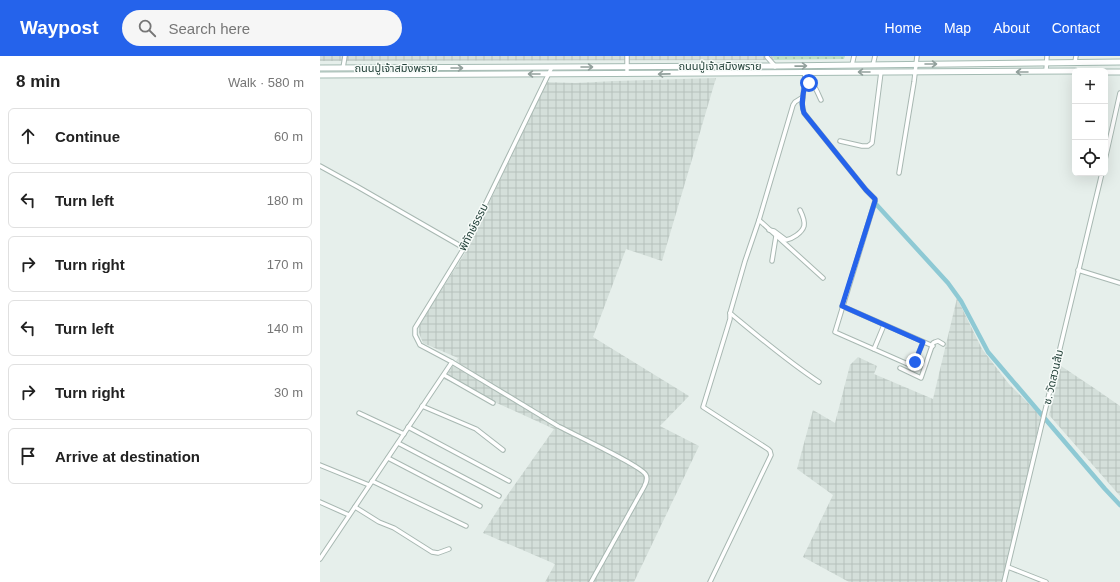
<!DOCTYPE html>
<html lang="en">
<head>
<meta charset="utf-8">
<style>
  body { margin:0; font-family:Helvetica,"Noto Sans Thai",sans-serif; background:#f6f6f6; color:#222 }
  .controls { position:absolute; right:12px; top:12px; display:grid; overflow:hidden; border-radius:6px; box-shadow:0 4px 16px #0002 }
  .controls button { width:36px; height:36px; display:grid; place-items:center; padding:0; border:0; border-bottom:1px solid #e0e0e0; background:#fff; color:#222; font:20px sans-serif }
  .stop { position:absolute; width:12px; height:12px; margin:-9px; border:3px solid #2563eb; border-radius:50%; background:#fff }
  .stop.end { background:#2563eb; border-color:#fff; box-shadow:0 1px 4px #0008 }
  .list { margin:0; padding:0; list-style:none }
  h2 { display:flex; justify-content:space-between; align-items:center; height:52px; margin:0; padding:0 16px; font-size:17px }
  h2 small { font-size:13px; font-weight:400; color:#767676 }
  .list li { display:grid; grid-template-columns:26px 1fr auto; gap:12px; align-items:center; box-sizing:border-box; height:56px; margin:0 8px 8px; padding:0 8px; border:1px solid #e0e0e0; border-radius:6px }
  .list b { display:block; font-size:15px; white-space:nowrap }
  .list em { font-size:13px; font-style:normal; color:#767676 }
  .icon { flex:none; width:22px; height:22px; fill:none; stroke:currentColor; stroke-width:2; stroke-linecap:round; stroke-linejoin:round }
  .map { position:relative; flex:none; width:800px; height:526px; overflow:hidden }
  header { display:flex; align-items:center; gap:24px; box-sizing:border-box; height:56px; padding:0 20px; background:#2563eb; color:#fff }
  header strong { font-size:19px }
  nav { display:flex; gap:22px; margin-inline-start:auto; font-size:14px }
  .search { width:280px; height:36px; background:#f6f6f6; display:flex; align-items:center; gap:10px; box-sizing:border-box; padding:0 14px; border-radius:22px; color:#767676; font-size:15px }
  main { display:flex }
  aside { flex:1; background:#fff }
  .map>svg:first-child { display:block }
  .industrial { fill:url(#industrial-grid) }
  .grass { fill:url(#grass-dots) }
  .lines { fill:none; stroke-linecap:round; stroke-linejoin:round }
  .canal { stroke:#8ec9d4; stroke-width:4.5 }
  .street-casing { stroke:#a8b8b2; stroke-width:5.5 }
  .secondary-casing { stroke:#a4bbb3; stroke-width:7 }
  .street { stroke:#fff; stroke-width:3.5 }
  .secondary { stroke:#fff; stroke-width:5 }
  .oneway { stroke:#92a09c }
  .route { stroke:#2563eb; stroke-width:5 }
  .labels { text-anchor:middle; stroke-width:3; stroke-linejoin:round; paint-order:stroke }
  .street-label { font-size:11px; fill:#24423a; stroke:#f7fbf9 }
</style>
</head>
<body>
<header>
<strong>Waypost</strong>
<div class="search"><svg class="icon" aria-label="search" viewBox="0 0 24 24"><circle cx="10" cy="10" r="6"/><path d="M15 15l6 6"/></svg>Search here</div>
<nav><a>Home</a><a>Map</a><a>About</a><a>Contact</a></nav>
</header>
<main>
<aside>
<h2>8 min<small>Walk · 580 m</small></h2>
<ul class="list">
<li><svg class="icon" aria-label="ahead" viewBox="0 0 24 24"><path d="M12 20V5M6 11l6-6 6 6"/></svg><div><b>Continue</b></div><em>60 m</em></li>
<li><svg class="icon" aria-label="left" viewBox="0 0 24 24"><path d="M17 20v-9H6M10 6l-5 5 5 5"/></svg><div><b>Turn left</b></div><em>180 m</em></li>
<li><svg class="icon" aria-label="right" viewBox="0 0 24 24"><path d="M7 20v-9h11M14 6l5 5-5 5"/></svg><div><b>Turn right</b></div><em>170 m</em></li>
<li><svg class="icon" aria-label="left" viewBox="0 0 24 24"><path d="M17 20v-9H6M10 6l-5 5 5 5"/></svg><div><b>Turn left</b></div><em>140 m</em></li>
<li><svg class="icon" aria-label="right" viewBox="0 0 24 24"><path d="M7 20v-9h11M14 6l5 5-5 5"/></svg><div><b>Turn right</b></div><em>30 m</em></li>
<li><svg class="icon" aria-label="arrive" viewBox="0 0 24 24"><path d="M6 21V4h12l-3 4 3 4H6"/></svg><div><b>Arrive at destination</b></div></li>
</ul>
</aside>
<div class="map">
<svg width="800" height="526" viewBox="0 0 800 526">
  <defs>
    <pattern id="industrial-grid" width="8" height="8" patternUnits="userSpaceOnUse"><rect width="8" height="8" fill="#d4dfda"/><path d="M0 4h8M4 0v8" fill="none" stroke="#b6c1bc"/></pattern>
    <pattern id="grass-dots" width="8" height="8" patternUnits="userSpaceOnUse"><rect width="8" height="8" fill="#bfe0c8"/><path d="M2 2h.1M6 6h.1" fill="none" stroke="#a4c1ad" stroke-width="1.8" stroke-linecap="round"/></pattern>
  </defs>
  <rect width="100%" height="100%" fill="#e6efeb"/>
  <g class="industrial">
    <path d="M0,0h452l3,4 -455,1z"/>
    <path d="M396,22l-54,183 -36,-12 -33,88 96,59 -29,30 39,20 -65,136h-89l10,-18 -72,-31 21,-33 50,-71 -110,-50 14,-21 -35,-15 -4,-10v-8l46,-72 82,-171 28,1 40,-2z"/>
    <path d="M637,242l25,51 27,35 32,32 -38,166h-154l-46,-25 30,-62 -36,-26 16,-59 22,13 15,-58 8,-8 19,9 -3,8 59,25z"/>
    <path d="M741,310l36,24 23,16v90l-71,-81z"/>
  </g>
  <path class="grass" d="M452,0h73l-1,3 -69,1z"/>
  <g class="lines">
    <path class="canal" d="M555,147l73,80 13,18 27,51 117,137 15,16"/>
    <defs>
      <g id="street">
        <path d="M307,0v18"/>
        <path d="M447,1l8,9v1"/>
        <path d="M755,6l1,-6"/>
        <path d="M532,9l2,-9"/>
        <path d="M553,9l2,-9"/>
        <path d="M23,12l2,-12"/>
        <path d="M726,15l1,-15"/>
        <path d="M485,26c11,2 11,8 16,18"/>
        <path d="M483,41l-1,7 2,9 62,77 9,9v2l-40,131 75,33h3l2,-3 8,-20"/>
        <path d="M520,85l22,5h6l4,-3 9,-71"/>
        <path d="M785,104l15,-67"/>
        <path d="M0,110l38,21 106,61"/>
        <path d="M579,117l15,-91 3,-26"/>
        <path d="M439,164l64,58"/>
        <path d="M449,174l5,1 12,9c6,-1 16,-7 18,-14 1,-5 -2,-12 -4,-16"/>
        <path d="M452,205l4,-25"/>
        <path d="M758,214l42,13"/>
        <path d="M522,250l91,40"/>
        <path d="M410,257c29,24 57,48 89,69"/>
        <path d="M554,293l10,-24"/>
        <path d="M132,306l106,64"/>
        <path d="M580,312l21,10 12,-35 2,-1 3,-1 5,3"/>
        <path d="M124,319l49,28"/>
        <path d="M102,350l54,23 27,21"/>
        <path d="M39,357l45,21"/>
        <path d="M88,371l101,54"/>
        <path d="M240,371c13,7 82,39 86,48 2,4 0,8 -2,12l-53,95"/>
        <path d="M78,387l101,53"/>
        <path d="M68,402l92,48"/>
        <path d="M0,409l49,20"/>
        <path d="M52,425l94,45"/>
        <path d="M0,446l29,13"/>
        <path d="M35,451l24,15 15,6 38,24 6,1 11,-4"/>
        <path d="M0,503l132,-197 -32,-17 -5,-10v-7l49,-80 88,-181"/>
        <path d="M688,511l38,15"/>
        <path d="M390,526l61,-127 -1,-4 -2,-2 -65,-42 24,-78 3,-10v-6l15,-52 14,-41 34,-115 2,-3 8,-5 2,-24"/>
        <path d="M684,526l98,-409"/>
      </g>
      <g id="secondary">
        <path d="M0,12l455,-2 345,-4"/>
        <path d="M785,16h15"/>
        <path d="M0,19l755,-4"/>
      </g>
    </defs>
    <use href="#street" class="street-casing"/>
    <use href="#secondary" class="secondary-casing"/>
    <use href="#street" class="street"/>
    <use href="#secondary" class="secondary"/>
  </g>
  <defs><path id="oneway-shaft" d="M-6 0H5M1.5-3L5.5 0L1.5 3" fill="none" stroke-width="1.6" stroke-linecap="round" stroke-linejoin="round"/></defs>
  <g class="oneway">
    <use href="#oneway-shaft" transform="translate(611 8)"/>
    <use href="#oneway-shaft" transform="translate(481 10) rotate(-1)"/>
    <use href="#oneway-shaft" transform="translate(267 11)"/>
    <use href="#oneway-shaft" transform="translate(137 12)"/>
    <use href="#oneway-shaft" transform="translate(544 16) rotate(180)"/>
    <use href="#oneway-shaft" transform="translate(702 16) rotate(180)"/>
    <use href="#oneway-shaft" transform="translate(214 18) rotate(180)"/>
    <use href="#oneway-shaft" transform="translate(344 18) rotate(179)"/>
  </g>
  <g class="lines">
    <path class="route" d="M489,27l-4,-1c-1,9 -5,22 -1,31l62,77 9,9v2l-33,105 81,36 -8,20"/>
  </g>
  <g class="labels">
    <g class="street-label">
      <text x="400" y="14">ถนนปู่เจ้าสมิงพราย</text>
      <text x="76" y="16">ถนนปู่เจ้าสมิงพราย</text>
      <text transform="translate(153 171) rotate(-63)" y="4">พิทักษ์ธรรม</text>
      <text transform="translate(733 321) rotate(-77)" y="4">ซ. วัดสวนส้ม</text>
    </g>
  </g>
</svg>
<div class="controls">
<button>+</button>
<button>−</button>
<button><svg class="icon" aria-label="locate" viewBox="0 0 24 24"><circle cx="12" cy="12" r="6"/><path d="M12 2v4M12 18v4M2 12h4M18 12h4"/></svg></button>
</div>
<div class="stop" style="left:489px;top:27px"></div>
<div class="stop end" style="left:595px;top:306px"></div>
</div>
</main>
</body>
</html>
